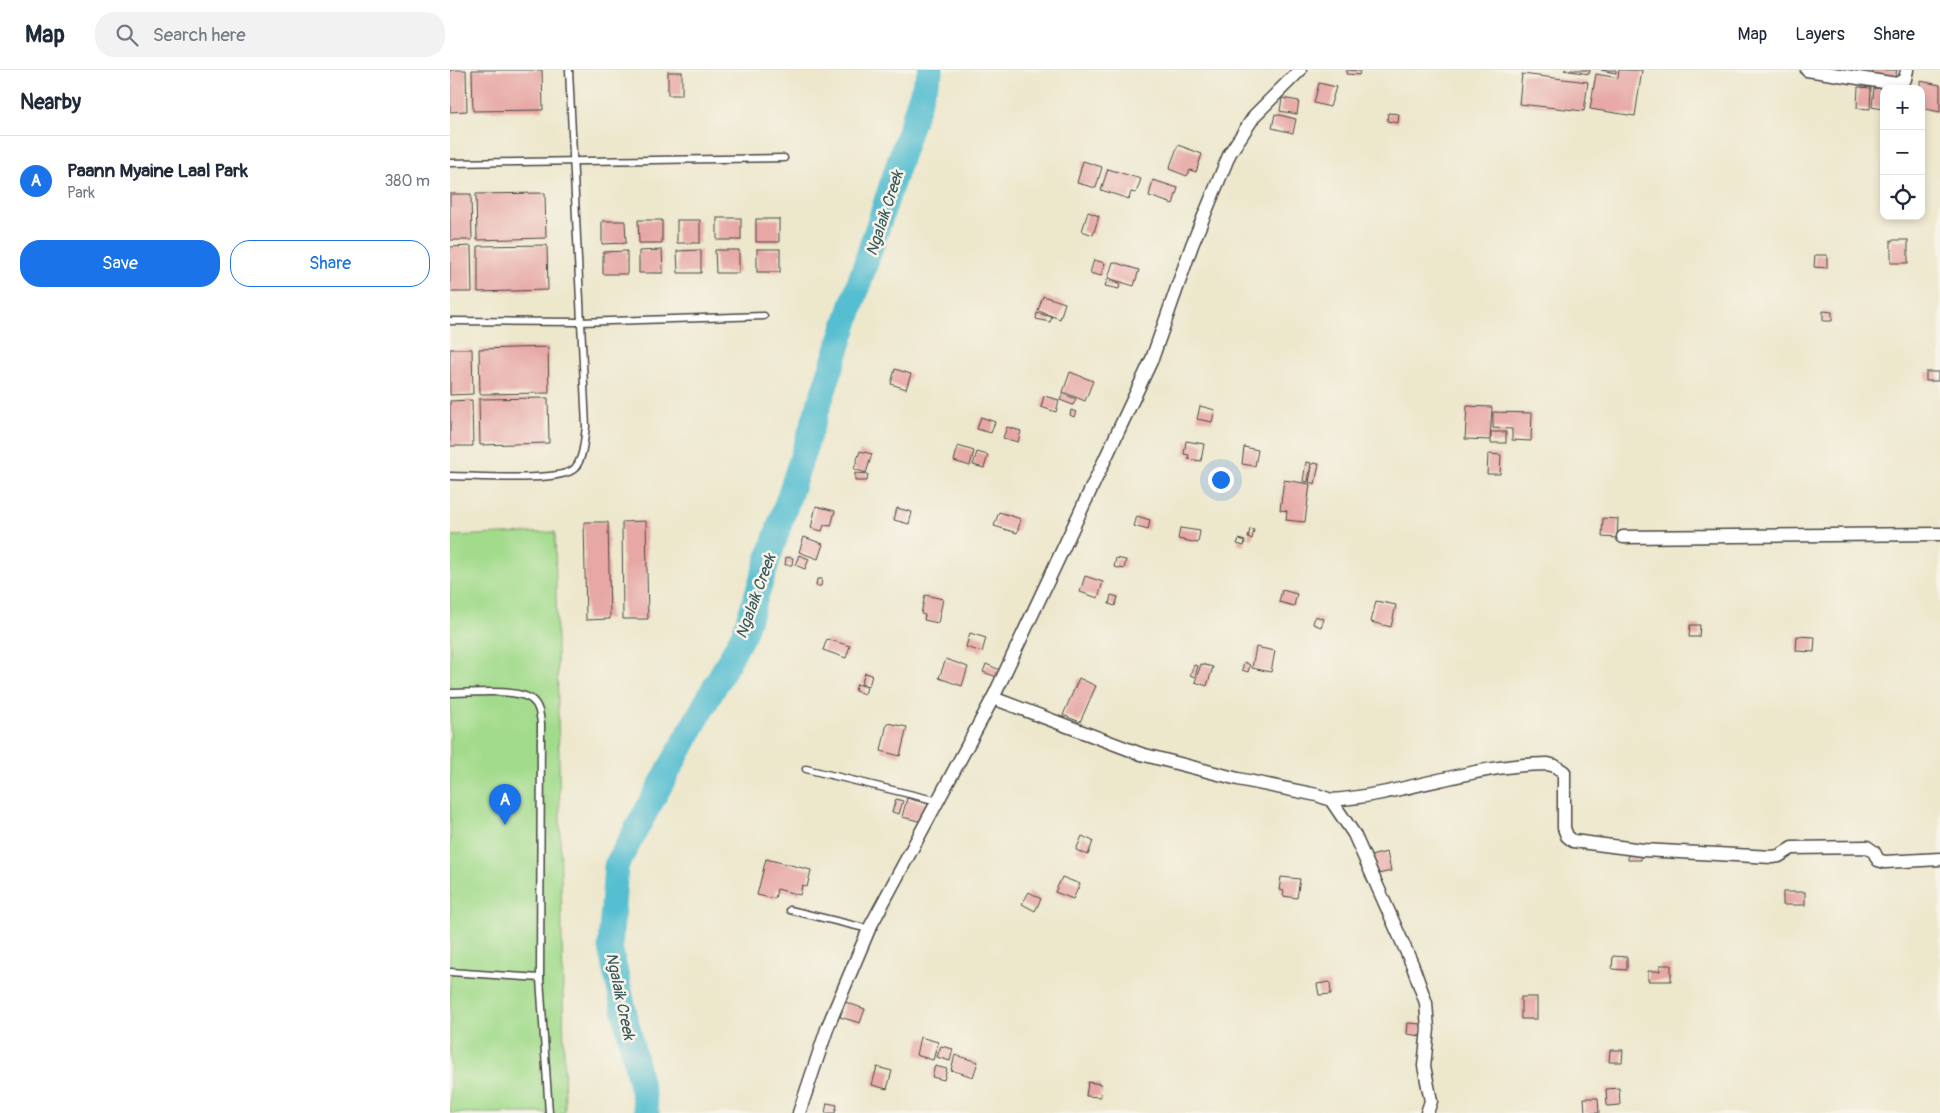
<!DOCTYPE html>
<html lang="en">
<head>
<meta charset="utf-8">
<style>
  body { margin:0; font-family:Pangolin,sans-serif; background:#f2f2f3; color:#1f2937 }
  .controls { position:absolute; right:15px; top:15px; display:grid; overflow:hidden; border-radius:10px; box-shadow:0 2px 8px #0003 }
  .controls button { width:45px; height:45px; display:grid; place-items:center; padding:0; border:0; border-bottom:1px solid #e0e1e3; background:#fff; color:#1f2937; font:25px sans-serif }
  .you { position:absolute; left:770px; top:409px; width:18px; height:18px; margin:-12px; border:4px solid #fff; border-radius:50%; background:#1a73e8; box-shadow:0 0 0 8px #1a73e833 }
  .badge { display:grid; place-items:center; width:32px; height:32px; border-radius:50%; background:#1a73e8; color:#fff; font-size:16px; font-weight:700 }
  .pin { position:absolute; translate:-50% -41px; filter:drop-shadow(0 1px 2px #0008) }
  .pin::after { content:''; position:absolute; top:26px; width:18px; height:15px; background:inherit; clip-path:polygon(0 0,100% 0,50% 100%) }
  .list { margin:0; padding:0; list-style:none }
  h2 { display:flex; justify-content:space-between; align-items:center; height:65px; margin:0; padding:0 20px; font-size:21px }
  h2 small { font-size:16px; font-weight:400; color:#747a83 }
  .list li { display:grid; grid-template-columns:32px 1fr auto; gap:15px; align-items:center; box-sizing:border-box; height:90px; padding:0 20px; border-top:1px solid #e0e1e3 }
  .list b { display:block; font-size:19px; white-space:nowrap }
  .list p { margin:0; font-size:16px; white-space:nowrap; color:#747a83 }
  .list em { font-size:16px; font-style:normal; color:#747a83 }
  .actions { display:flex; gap:10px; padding:15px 20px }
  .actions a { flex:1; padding:11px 0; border:1px solid #1a73e8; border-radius:20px; text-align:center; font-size:18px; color:#1a73e8 }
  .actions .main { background:#1a73e8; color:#fff }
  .icon { flex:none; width:28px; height:28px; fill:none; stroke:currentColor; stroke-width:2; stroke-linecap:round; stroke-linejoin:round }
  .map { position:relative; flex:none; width:1490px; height:1043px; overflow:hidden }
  header { display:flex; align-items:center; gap:30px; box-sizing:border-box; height:70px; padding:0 25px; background:#fff; border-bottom:1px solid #e0e1e3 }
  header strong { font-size:24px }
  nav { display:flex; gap:28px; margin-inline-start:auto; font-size:18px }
  .search { width:350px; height:45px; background:#f2f2f3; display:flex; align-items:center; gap:12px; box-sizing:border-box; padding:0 18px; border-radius:20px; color:#747a83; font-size:19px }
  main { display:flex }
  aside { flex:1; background:#fff }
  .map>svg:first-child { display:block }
  .green { fill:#a3db8c; stroke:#67835c }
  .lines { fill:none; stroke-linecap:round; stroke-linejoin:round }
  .river { stroke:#54bed0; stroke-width:25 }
  .building { fill:#e7a7a5 }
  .lane-casing { stroke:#484743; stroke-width:9 }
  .street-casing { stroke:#484743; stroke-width:15 }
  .lane { stroke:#fff; stroke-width:6 }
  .street { stroke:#fff; stroke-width:12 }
  .labels { text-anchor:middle; stroke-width:5; stroke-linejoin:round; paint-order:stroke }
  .water-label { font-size:16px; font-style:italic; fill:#37575d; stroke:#f7f3e8 }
</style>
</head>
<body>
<header>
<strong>Map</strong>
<div class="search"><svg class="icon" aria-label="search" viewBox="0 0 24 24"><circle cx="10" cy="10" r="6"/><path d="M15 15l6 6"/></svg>Search here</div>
<nav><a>Map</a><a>Layers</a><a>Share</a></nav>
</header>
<main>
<aside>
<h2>Nearby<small></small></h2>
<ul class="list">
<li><span class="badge">A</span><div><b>Paann Myaine Laal Park</b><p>Park</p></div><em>380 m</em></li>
</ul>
<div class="actions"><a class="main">Save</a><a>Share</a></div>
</aside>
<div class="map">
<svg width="1490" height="1043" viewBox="0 0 1490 1043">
  <rect width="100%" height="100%" fill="#f7f3e8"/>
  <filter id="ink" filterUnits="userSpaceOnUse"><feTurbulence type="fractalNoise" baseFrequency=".02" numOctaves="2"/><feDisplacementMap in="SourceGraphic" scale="10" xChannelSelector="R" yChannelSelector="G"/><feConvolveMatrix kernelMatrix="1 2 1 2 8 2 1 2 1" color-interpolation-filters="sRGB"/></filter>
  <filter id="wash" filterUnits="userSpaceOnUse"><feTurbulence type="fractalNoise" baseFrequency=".0096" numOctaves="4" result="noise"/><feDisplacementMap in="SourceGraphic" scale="20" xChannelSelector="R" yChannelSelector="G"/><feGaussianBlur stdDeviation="1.12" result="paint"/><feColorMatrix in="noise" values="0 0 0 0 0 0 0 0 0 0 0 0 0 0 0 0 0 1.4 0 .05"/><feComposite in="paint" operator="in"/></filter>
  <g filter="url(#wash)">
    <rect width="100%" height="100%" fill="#ede7cc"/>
    <path class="green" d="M105,462l10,581h-115v-577z"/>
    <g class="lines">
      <path class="river" d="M197,1043l-37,-166 6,-81 128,-233 179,-544 8,-19"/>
    </g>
    <g id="blocks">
      <g class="building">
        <path d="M0,0h16l1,41 -17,1z"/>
        <path d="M22,0h70l1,40 -70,1z"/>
        <path d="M897,0l13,1 -1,4 -13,-1z"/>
        <path d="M1114,0h26l-1,4z"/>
        <path d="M1151,0h15v3z"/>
        <path d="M1169,0h23l-7,46 -45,-7 6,-35 22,4z"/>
        <path d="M1424,0h23l-3,10 -22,-6z"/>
        <rect x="218" y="2" width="14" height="23"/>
        <path d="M1072,4l66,8 -4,29 -65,-7z"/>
        <path d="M1470,11l20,4v27l-19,-4z"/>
        <path d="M869,13l17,4 -6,20 -16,-4z"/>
        <path d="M1408,17l13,1 -1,21 -13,-1z"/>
        <path d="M1424,18l10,1 -1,20 -11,-2z"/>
        <path d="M832,28l17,3 -2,13 -17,-3z"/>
        <path d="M938,43l11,1 -1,9 -11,-2z"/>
        <path d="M825,44l21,5 -3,14 -21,-5z"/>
        <path d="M728,75l24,9 -6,18 -6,-2 -3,6 -18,-7z"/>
        <path d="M633,91l19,6 -6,21 -19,-5z"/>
        <path d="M658,99l33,10 -5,14 -5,-1 -2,7 -28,-9z"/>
        <path d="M703,110l25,8 -5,16 -24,-8z"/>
        <path d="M95,123l1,45 -69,2 -1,-46z"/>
        <path d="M0,124h21l1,46h-22z"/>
        <path d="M638,142l11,4 -6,19 -11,-4z"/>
        <rect x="267" y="148" width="24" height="22"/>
        <rect x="306" y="149" width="23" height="23"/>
        <path d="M188,150h24v23h-23z"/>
        <rect x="227" y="150" width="23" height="23"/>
        <path d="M152,151h23l1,22 -24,1z"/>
        <rect x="1441" y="170" width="17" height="23"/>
        <path d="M97,175l1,45 -70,2v-46z"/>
        <path d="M21,176l1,46h-22v-45z"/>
        <rect x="307" y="179" width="23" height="23"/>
        <path d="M212,180l1,23h-24v-22z"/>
        <path d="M251,180v23h-23l-1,-22z"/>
        <path d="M265,180h24v23h-23z"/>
        <path d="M177,181v23h-24v-22z"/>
        <path d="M1365,185h12v13l-13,-1z"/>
        <path d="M644,190l11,3 -4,13 -11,-3z"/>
        <path d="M663,192l26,8 -5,16 -26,-8z"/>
        <path d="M657,210l13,3 -1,6 -14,-3z"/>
        <path d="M593,226l22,7 -5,16 -22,-8z"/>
        <path d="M1373,241l9,1v9h-9z"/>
        <path d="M587,243l15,4 -2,5 -14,-3z"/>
        <path d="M98,277l1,46 -69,1 -1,-45z"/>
        <path d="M0,279h22l1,45 -23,1z"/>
        <path d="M445,299l16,5 -5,15 -15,-5z"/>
        <path d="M620,302l23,9 -8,20 -22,-9z"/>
        <rect x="1476" y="302" width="12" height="9"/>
        <path d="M613,324l13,5 -3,6 -13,-5z"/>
        <path d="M594,326l15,4 -3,12 -15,-5z"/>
        <path d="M98,328l1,45 -69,2 -1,-46z"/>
        <path d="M22,330l1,46h-23v-45z"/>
        <path d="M750,336l15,4 -3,12 -15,-3z"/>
        <path d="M1017,336l25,1 -2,33 -25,-1z"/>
        <path d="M621,340l5,2 -2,5 -4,-2z"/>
        <path d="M1043,342l39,1 -1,28 -19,-1v-11l-19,-1z"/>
        <path d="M531,347l14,5 -4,11 -14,-4z"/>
        <path d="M557,357l14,4 -3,11 -15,-4z"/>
        <rect x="1041" y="362" width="15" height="11"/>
        <path d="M736,371l18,3 -3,17 -13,-2 1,-4 -5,-1z"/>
        <path d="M508,376l16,5 -4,15 -16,-5z"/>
        <path d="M794,377l14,3 -3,16 -13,-2z"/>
        <path d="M410,381l12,3 -6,19 -12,-4z"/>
        <path d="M527,382l11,3 -4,13 -11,-3z"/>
        <path d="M1038,384l13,1 -1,19h-13z"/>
        <path d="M856,392l5,1 -3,19 -5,-1z"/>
        <path d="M863,393l6,1 -4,20 -6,-2z"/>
        <path d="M405,403l13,1 -1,7h-12z"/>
        <path d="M834,410l26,4 -5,38 -19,-2 1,-9 -7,-1z"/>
        <path d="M366,436l19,5 -4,15 -7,-1 -2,6 -11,-3z"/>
        <path d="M447,438l15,4 -3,12 -15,-4z"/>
        <path d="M549,442l22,7 -4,14 -23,-7z"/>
        <path d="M687,446l13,4 -2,10 -14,-4z"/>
        <path d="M1153,448l15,1 -1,19 -15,-1z"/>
        <path d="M196,451l2,98h-25l-1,-97z"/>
        <path d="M134,452h24l2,97 -24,1z"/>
        <path d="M730,458l20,3 -2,12 -20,-4z"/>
        <path d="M800,459l4,1 -2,9 -4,-1z"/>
        <path d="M354,467l19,7 -5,15 -19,-7z"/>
        <path d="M789,469l6,2 -1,5 -7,-2z"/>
        <path d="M349,485l10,4 -4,10 -10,-4z"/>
        <path d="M336,487l7,1 -1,7h-7z"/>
        <path d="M666,488l10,2 -2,9 -10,-2z"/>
        <path d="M635,506l18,6 -5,16 -18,-6z"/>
        <path d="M367,509h5l-1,7h-5z"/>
        <path d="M832,520l15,4 -3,12 -15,-4z"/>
        <path d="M475,525l18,4 -5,24 -14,-3 1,-5 -4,-1z"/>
        <path d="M661,525l7,2 -3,9 -6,-2z"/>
        <path d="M926,531l20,4 -5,22 -20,-5z"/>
        <path d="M865,546l9,3 -3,8 -8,-3z"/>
        <path d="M1240,555h10l-1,12h-10z"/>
        <path d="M520,563l16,5 -4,14 -16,-5z"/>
        <path d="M1347,566l18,1 -1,15 -18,-1z"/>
        <path d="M377,569l23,7 -4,12 -23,-8z"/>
        <path d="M806,577l19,4 -4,21 -19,-4z"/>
        <path d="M496,589l22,8 -6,19 -23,-8z"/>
        <path d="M794,592l6,3 -2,7 -6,-2z"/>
        <path d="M536,594l14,6 -3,7 -14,-5z"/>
        <path d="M751,594l12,3 -6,19 -12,-4z"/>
        <path d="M744,595l4,1 -3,11 -5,-2z"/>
        <path d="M415,603l7,2 -3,11 -8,-2z"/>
        <path d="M629,608l17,8 -16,36 -17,-7z"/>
        <path d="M407,614l10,3 -2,7 -10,-3z"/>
        <path d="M437,653l20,4 -7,29 -19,-5z"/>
        <path d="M457,728l21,6 -5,18 -21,-5z"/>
        <path d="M446,729l7,2 -4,13 -7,-2z"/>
        <path d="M632,766l11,5 -5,14 -12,-5z"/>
        <path d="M1178,780l13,1v9h-13z"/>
        <path d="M937,782l4,19 -17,4 -4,-19z"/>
        <path d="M316,789l45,11 -4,17 -5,-2 -2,10 -23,-6 -2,10 -18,-4z"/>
        <path d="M612,807l18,7 -7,15 -18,-7z"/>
        <path d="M831,807l19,2 -3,19 -14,-2 1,-5 -5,-1z"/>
        <path d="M579,822l12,7 -6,12 -13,-7z"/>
        <rect x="1333" y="822" width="22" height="13"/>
        <path d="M1163,886l14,1v13l-15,-1z"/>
        <path d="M1210,895h11v16h-23v-10h12z"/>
        <path d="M880,912l1,12 -12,1 -2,-11z"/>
        <rect x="1071" y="927" width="16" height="22"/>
        <path d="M395,932l20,7 -5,14 -20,-6z"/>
        <path d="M958,953l14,1 -1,12 -14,-2z"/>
        <path d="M470,967l18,5 -5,18 -17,-5z"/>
        <path d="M491,976l12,3 -3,12 -13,-4z"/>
        <path d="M1160,980h13l-1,12h-13z"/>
        <path d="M505,985l23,7 -5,15 -22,-7z"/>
        <path d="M485,996l12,3 -3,11 -12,-3z"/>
        <path d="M427,997l15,4 -5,18 -15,-4z"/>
        <path d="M638,1012l13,2 -1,13 -14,-1z"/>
        <path d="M1169,1018l1,17 -13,1 -1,-17z"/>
        <path d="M1134,1028h14l1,15h-14z"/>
        <path d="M377,1033l10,2 -2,8h-10z"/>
      </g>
    </g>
  </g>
  <g filter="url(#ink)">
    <use href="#blocks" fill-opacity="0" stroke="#484743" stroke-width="1"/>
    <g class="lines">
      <defs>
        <g id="lane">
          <path d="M0,93l334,-5"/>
          <path d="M0,251l130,1 184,-6"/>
          <path d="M0,406c23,0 112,7 125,-8 9,-11 9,-29 11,-41l-17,-357"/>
          <path d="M0,623c20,0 66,-5 81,6 8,6 9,15 10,25l-1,254 9,135"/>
          <path d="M356,699l132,32"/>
          <path d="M340,840l79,19"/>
          <path d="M0,902l90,6"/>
        </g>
        <g id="street">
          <path d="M1357,0l90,14 8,-5 2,-9"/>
          <path d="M1173,467l317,-3"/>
          <path d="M543,628l148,56 97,25 79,16 14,5 23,34 58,130 14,39 2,26 -4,37 7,35 -4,12"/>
          <path d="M881,730c73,-5 142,-36 217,-36l7,2 9,6v56l3,8 6,5 70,9 129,7 7,-1 13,-8 75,-1 7,5 4,8 7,2 55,-3"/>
          <path d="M349,1043l29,-87 41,-97 124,-231 159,-339 40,-114 38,-92 25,-38 45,-45"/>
        </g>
      </defs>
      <use href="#lane" class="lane-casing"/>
      <use href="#street" class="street-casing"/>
      <use href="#lane" class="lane"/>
      <use href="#street" class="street"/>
    </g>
  </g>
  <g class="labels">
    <g class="water-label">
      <text transform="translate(434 143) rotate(-72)" y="6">Ngalaik Creek</text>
      <text transform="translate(305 526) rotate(-70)" y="6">Ngalaik Creek</text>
      <text transform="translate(171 926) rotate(78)" y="6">Ngalaik Creek</text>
    </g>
  </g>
</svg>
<div class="controls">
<button>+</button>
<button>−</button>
<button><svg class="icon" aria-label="locate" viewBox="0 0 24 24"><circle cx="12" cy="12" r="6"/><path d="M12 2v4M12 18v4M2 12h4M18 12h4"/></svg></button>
</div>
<div class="you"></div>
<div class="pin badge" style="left:55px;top:755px">A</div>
</div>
</main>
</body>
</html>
